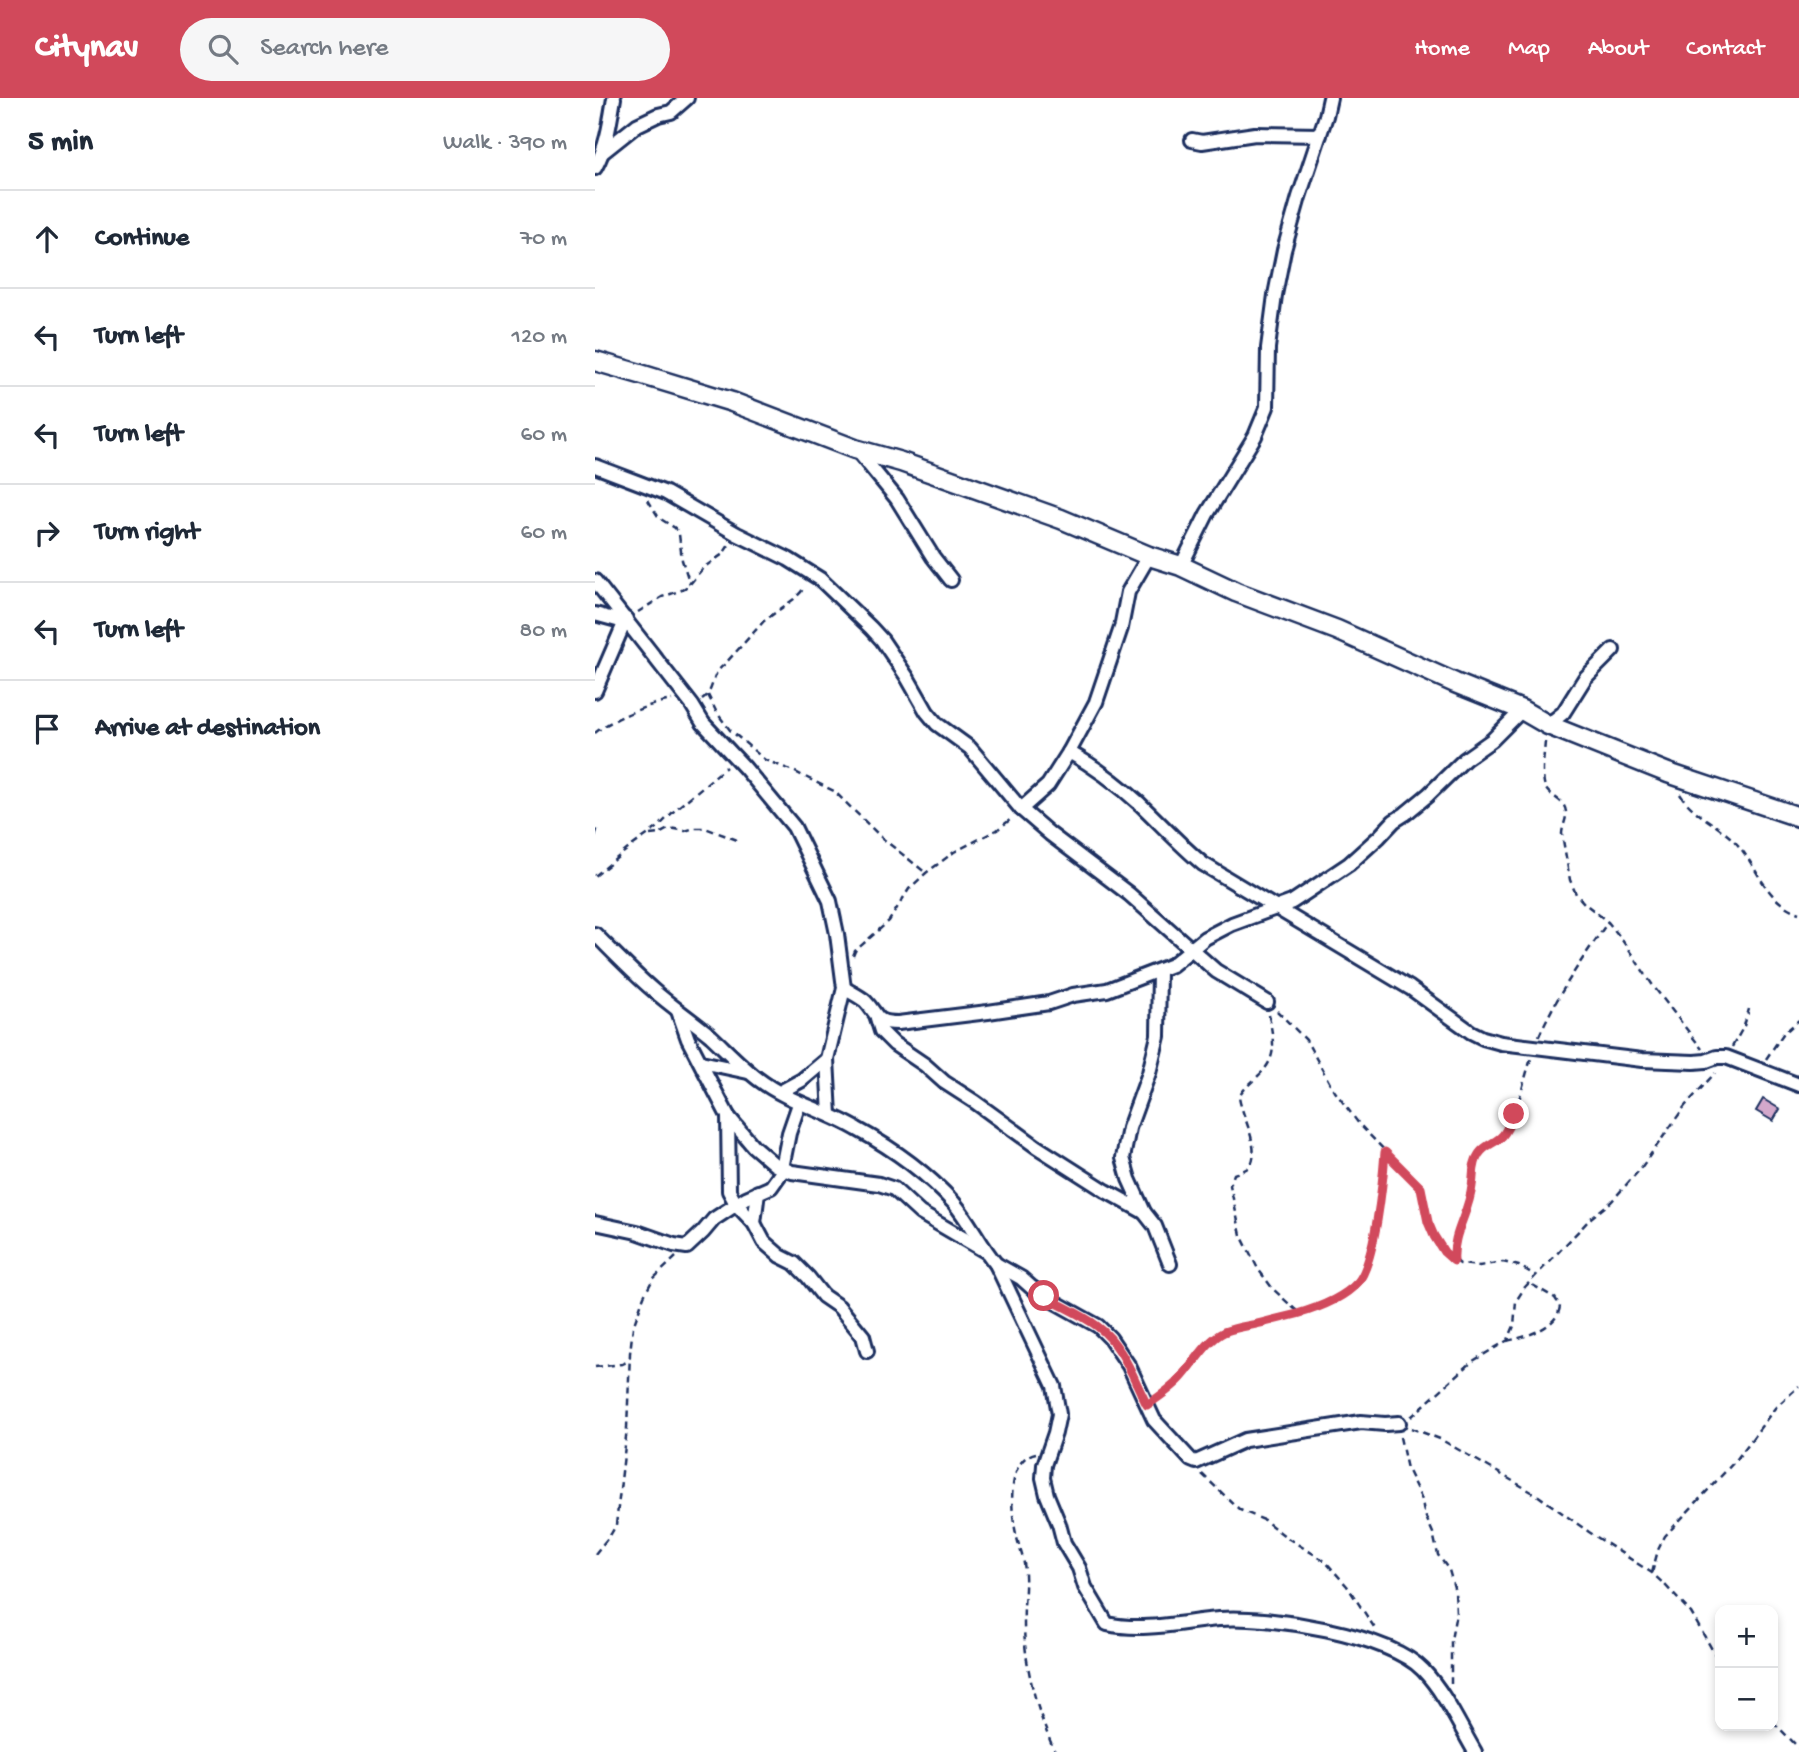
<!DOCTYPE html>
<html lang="en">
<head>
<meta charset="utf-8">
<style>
  body { margin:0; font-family:"Gochi Hand",sans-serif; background:#f6f6f7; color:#1f2937 }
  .controls { position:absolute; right:21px; bottom:21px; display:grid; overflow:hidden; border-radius:14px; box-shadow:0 4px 10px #0003 }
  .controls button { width:63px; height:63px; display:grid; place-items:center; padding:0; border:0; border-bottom:2px solid #e0e1e3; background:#fff; color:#1f2937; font:35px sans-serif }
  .stop { position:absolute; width:21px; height:21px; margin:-16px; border:5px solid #d1495b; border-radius:50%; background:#fff }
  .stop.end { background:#d1495b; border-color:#fff; box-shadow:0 2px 7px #0008 }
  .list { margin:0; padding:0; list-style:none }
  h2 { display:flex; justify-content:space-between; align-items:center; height:91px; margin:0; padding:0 28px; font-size:30px }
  h2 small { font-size:23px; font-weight:400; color:#747a83 }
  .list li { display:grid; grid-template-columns:46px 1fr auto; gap:21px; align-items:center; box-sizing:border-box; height:98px; padding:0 28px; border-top:2px solid #e0e1e3 }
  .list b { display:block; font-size:26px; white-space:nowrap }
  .list em { font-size:23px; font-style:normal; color:#747a83 }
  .icon { flex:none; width:38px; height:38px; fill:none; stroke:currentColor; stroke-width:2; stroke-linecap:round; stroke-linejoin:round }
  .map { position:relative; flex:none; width:1204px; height:1654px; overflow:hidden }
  header { display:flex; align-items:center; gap:42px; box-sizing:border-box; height:98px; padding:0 35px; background:#d1495b; color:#fff }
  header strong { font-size:33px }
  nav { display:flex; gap:38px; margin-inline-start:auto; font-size:24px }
  .search { width:490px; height:63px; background:#f6f6f7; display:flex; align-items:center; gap:18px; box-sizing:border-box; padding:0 24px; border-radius:38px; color:#747a83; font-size:26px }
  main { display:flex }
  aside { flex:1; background:#fff }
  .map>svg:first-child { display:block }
  .building { fill:#d3a8cb; stroke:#1b2f5e; stroke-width:2 }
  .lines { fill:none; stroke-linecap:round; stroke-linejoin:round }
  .street-casing { stroke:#1b2f5e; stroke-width:18 }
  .secondary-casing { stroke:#1b2f5e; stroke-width:23 }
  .path { stroke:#1b2f5e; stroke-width:2.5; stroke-dasharray:7 5; stroke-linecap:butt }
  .street { stroke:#fff; stroke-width:12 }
  .secondary { stroke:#fff; stroke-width:18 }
  .route { stroke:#d1495b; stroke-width:9 }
</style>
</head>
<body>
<header>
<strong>Citynav</strong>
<div class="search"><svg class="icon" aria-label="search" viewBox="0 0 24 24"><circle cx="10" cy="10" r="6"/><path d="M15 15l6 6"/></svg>Search here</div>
<nav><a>Home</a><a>Map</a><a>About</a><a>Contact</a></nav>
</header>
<main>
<aside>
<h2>5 min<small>Walk · 390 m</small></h2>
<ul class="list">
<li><svg class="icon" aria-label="ahead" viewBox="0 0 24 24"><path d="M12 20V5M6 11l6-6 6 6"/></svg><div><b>Continue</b></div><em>70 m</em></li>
<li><svg class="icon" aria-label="left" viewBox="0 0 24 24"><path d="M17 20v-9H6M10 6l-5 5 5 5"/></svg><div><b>Turn left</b></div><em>120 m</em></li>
<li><svg class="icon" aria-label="left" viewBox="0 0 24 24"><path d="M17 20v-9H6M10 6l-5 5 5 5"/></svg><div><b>Turn left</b></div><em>60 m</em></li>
<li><svg class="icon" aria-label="right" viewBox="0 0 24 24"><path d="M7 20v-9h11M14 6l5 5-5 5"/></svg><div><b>Turn right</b></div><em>60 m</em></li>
<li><svg class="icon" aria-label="left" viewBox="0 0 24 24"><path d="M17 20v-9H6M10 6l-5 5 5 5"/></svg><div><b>Turn left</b></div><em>80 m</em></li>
<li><svg class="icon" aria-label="arrive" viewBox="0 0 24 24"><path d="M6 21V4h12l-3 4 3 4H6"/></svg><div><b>Arrive at destination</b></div></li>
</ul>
</aside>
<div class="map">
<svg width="1204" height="1654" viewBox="0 0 1204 1654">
  <rect width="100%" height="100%" fill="#fff"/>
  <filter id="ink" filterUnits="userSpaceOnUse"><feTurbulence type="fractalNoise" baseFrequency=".0143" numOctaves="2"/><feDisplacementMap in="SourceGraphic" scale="14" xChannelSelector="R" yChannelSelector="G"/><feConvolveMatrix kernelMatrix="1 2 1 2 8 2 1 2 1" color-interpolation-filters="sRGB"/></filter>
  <g filter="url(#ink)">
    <path class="building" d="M1168,1001l17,10 -7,12 -17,-10z"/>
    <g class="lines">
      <defs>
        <g id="street">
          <path d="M597,42l10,2 53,-8 65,1"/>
          <path d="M8,54l34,-27 21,-10 13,-3 16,-14"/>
          <path d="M0,70c12,-22 15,-45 19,-70"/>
          <path d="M261,351l41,50 36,58 18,23"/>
          <path d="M0,368l71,27 71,41 51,25 32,20 51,49 11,12 25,37 20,35 10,12 33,24 51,61 29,25 79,60 87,77 51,31"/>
          <path d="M586,468l26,-52 48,-78 12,-29 1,-59 7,-53 9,-45 15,-53 27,-81 4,-18"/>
          <path d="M0,483l97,124 11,18 42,45 49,59 36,74 7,33 7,54 -17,71 3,56"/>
          <path d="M0,516l22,6 9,-1 -31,72"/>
          <path d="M953,627l15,-12 22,-35 28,-28"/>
          <path d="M474,654c25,14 49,32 71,52 21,20 40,41 63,60l207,124 61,44 12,6 18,5 141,17 52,2 12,-1 11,-4h9l73,28"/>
          <path d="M426,711l27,-24 21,-33 27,-50 25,-74 7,-36 21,-36"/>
          <path d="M0,836c19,19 37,38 58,56 18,16 39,30 58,46 15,14 30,30 47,43 30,23 67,31 99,50 35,19 70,44 97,74 16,19 26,42 42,61l58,122 5,28 -4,19 -11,32 -1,13 4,17 12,29 5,19 15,25 6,19 22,37c37,8 75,-2 112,-5 49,-4 170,15 204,51 22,23 36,55 52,82"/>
          <path d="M564,873l-1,65 -9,37 -20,55 -6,30 6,21 15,33 11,14 15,38"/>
          <path d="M249,890c6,4 15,8 21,13 14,14 9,22 33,22l90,-11 61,-9 24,-8 34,-5 65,-25 33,-27 27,-14 60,-22 57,-38 30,-27 15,-16 11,-7 23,-19 37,-36 27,-19 30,-30"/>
          <path d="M83,913l10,28 40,77 1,75 7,13 18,19 10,19 16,14 14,7 14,14 15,19 16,11 24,29 4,15"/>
          <path d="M282,920l4,13 13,13 31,21 19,17 31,20 62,45 69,44 38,21"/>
          <path d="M106,964l47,10"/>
          <path d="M185,994l22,-12 25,-21"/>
          <path d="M133,1018l25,30 22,19 17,7 87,12 15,5 26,24 65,38"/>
          <path d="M0,1125l42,9 37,13 13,2 16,-15 11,-13 32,-21 25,-11 10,-14 8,-40 10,-29"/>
          <path d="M159,1125l4,-31"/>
          <path d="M401,1166l25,14 10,9 13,9 54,30 12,12 19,28 25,54 37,40 5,2 49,-22 116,-18 24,2 14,-1"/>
        </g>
        <path id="secondary" d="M0,263l45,13 92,28 123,47 46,13 160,57 88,37 32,10 55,26 101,38 118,53 67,27 26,15 120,48 131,44"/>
      </defs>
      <use href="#street" class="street-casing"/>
      <use href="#secondary" class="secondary-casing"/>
      <g class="path">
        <path d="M53,402l11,18 16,10 4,6 3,26 8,24"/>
        <path d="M43,514l24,-15 20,-7 8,-6 13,-16 20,-14 6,-9"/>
        <path d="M113,597l9,18 13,17 35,30 26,10 43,21 48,47 44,35"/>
        <path d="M107,602c13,-9 8,-25 22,-35l40,-44 30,-22 7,-7 4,-6"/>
        <path d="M0,635c16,-14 56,-30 77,-33"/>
        <path d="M950,644c-1,13 -4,32 0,45 4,10 20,12 21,25 1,7 -4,15 -4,22l8,46 6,14 8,9 24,19 12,15 34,50 48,62"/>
        <path d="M1085,696c13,20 33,28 50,43 28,25 31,62 69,76"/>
        <path d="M55,737l9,-1 11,-6 15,3 9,-3h11l35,13"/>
        <path d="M0,738l3,-9"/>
        <path d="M0,778l34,-28 28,-20 19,-19 50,-42"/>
        <path d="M258,858l2,-5 34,-30 20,-32 17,-16 28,-21 43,-22 14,-11"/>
        <path d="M682,913l29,29 27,49 26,35 62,64 7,34 6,14 10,16 16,12 19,2 24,-4 16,4 16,9"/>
        <path d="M674,917c4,25 10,42 -11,61 -7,7 -14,12 -19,21 2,18 24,54 10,70 -3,3 -10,5 -15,7l-4,11 11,50 17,34 15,20 26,24"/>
        <path d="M944,938c18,-41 43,-77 69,-114"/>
        <path d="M1137,949l12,-21 5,-17"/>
        <path d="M1171,961l17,-25 16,-14"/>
        <path d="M859,1163c-2,-28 15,-48 18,-74 2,-11 -1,-22 6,-32 6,-9 13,-10 21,-16 5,-3 9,-12 12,-18 9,-19 13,-42 20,-62"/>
        <path d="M912,1243c18,-4 51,-13 53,-35l-5,-8 -26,-15"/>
        <path d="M0,1269l27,-3 7,-3"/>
        <path d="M561,1301l12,-8 13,-13 28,-35 14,-10 93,-25 18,-8 25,-19 6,-12 12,-50 5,-28 3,-39"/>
        <path d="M816,1319l62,-56 35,-21 6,-14 2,-25 9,-14 67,-70 19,-15 30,-34 44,-62 30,-33"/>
        <path d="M816,1330l29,11 97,56 52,37 63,41 13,12 26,28 29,50"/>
        <path d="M805,1339l7,32 15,31 2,13 9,20 5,22 11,15 6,21 1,22 -5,27v44"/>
        <path d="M441,1355c-31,6 -25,61 -19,85 3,12 8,23 8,36 1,16 -2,32 -1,48 0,44 13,90 31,130"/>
        <path d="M607,1376l38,36 24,10 25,19 36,22 22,25 29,44"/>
        <path d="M0,1456l16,-20 5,-9 11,-97 3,-75 3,-26 11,-31 9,-17 23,-22"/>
        <path d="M1057,1475l6,-23 7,-14 72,-77 38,-51 24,-22"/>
        <path d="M1178,1624l26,26"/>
      </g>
      <use href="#street" class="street"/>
      <use href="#secondary" class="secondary"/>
    </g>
  </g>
  <g class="lines" filter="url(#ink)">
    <path class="route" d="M449,1198c17,10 37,18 53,30 26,19 36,52 50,79 12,-8 24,-16 34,-27 13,-14 25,-37 43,-46 12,-5 25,-6 37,-9 12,-3 24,-6 36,-9 21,-6 46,-15 61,-32 17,-20 25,-102 27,-130l36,36 7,34 6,14 10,16 10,9c-2,-29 15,-47 18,-75 2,-11 0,-22 7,-32 6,-9 14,-10 21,-16 7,-5 10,-17 14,-24"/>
  </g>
</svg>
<div class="controls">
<button>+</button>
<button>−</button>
</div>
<div class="stop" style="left:449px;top:1198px"></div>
<div class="stop end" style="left:919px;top:1016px"></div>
</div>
</main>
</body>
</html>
